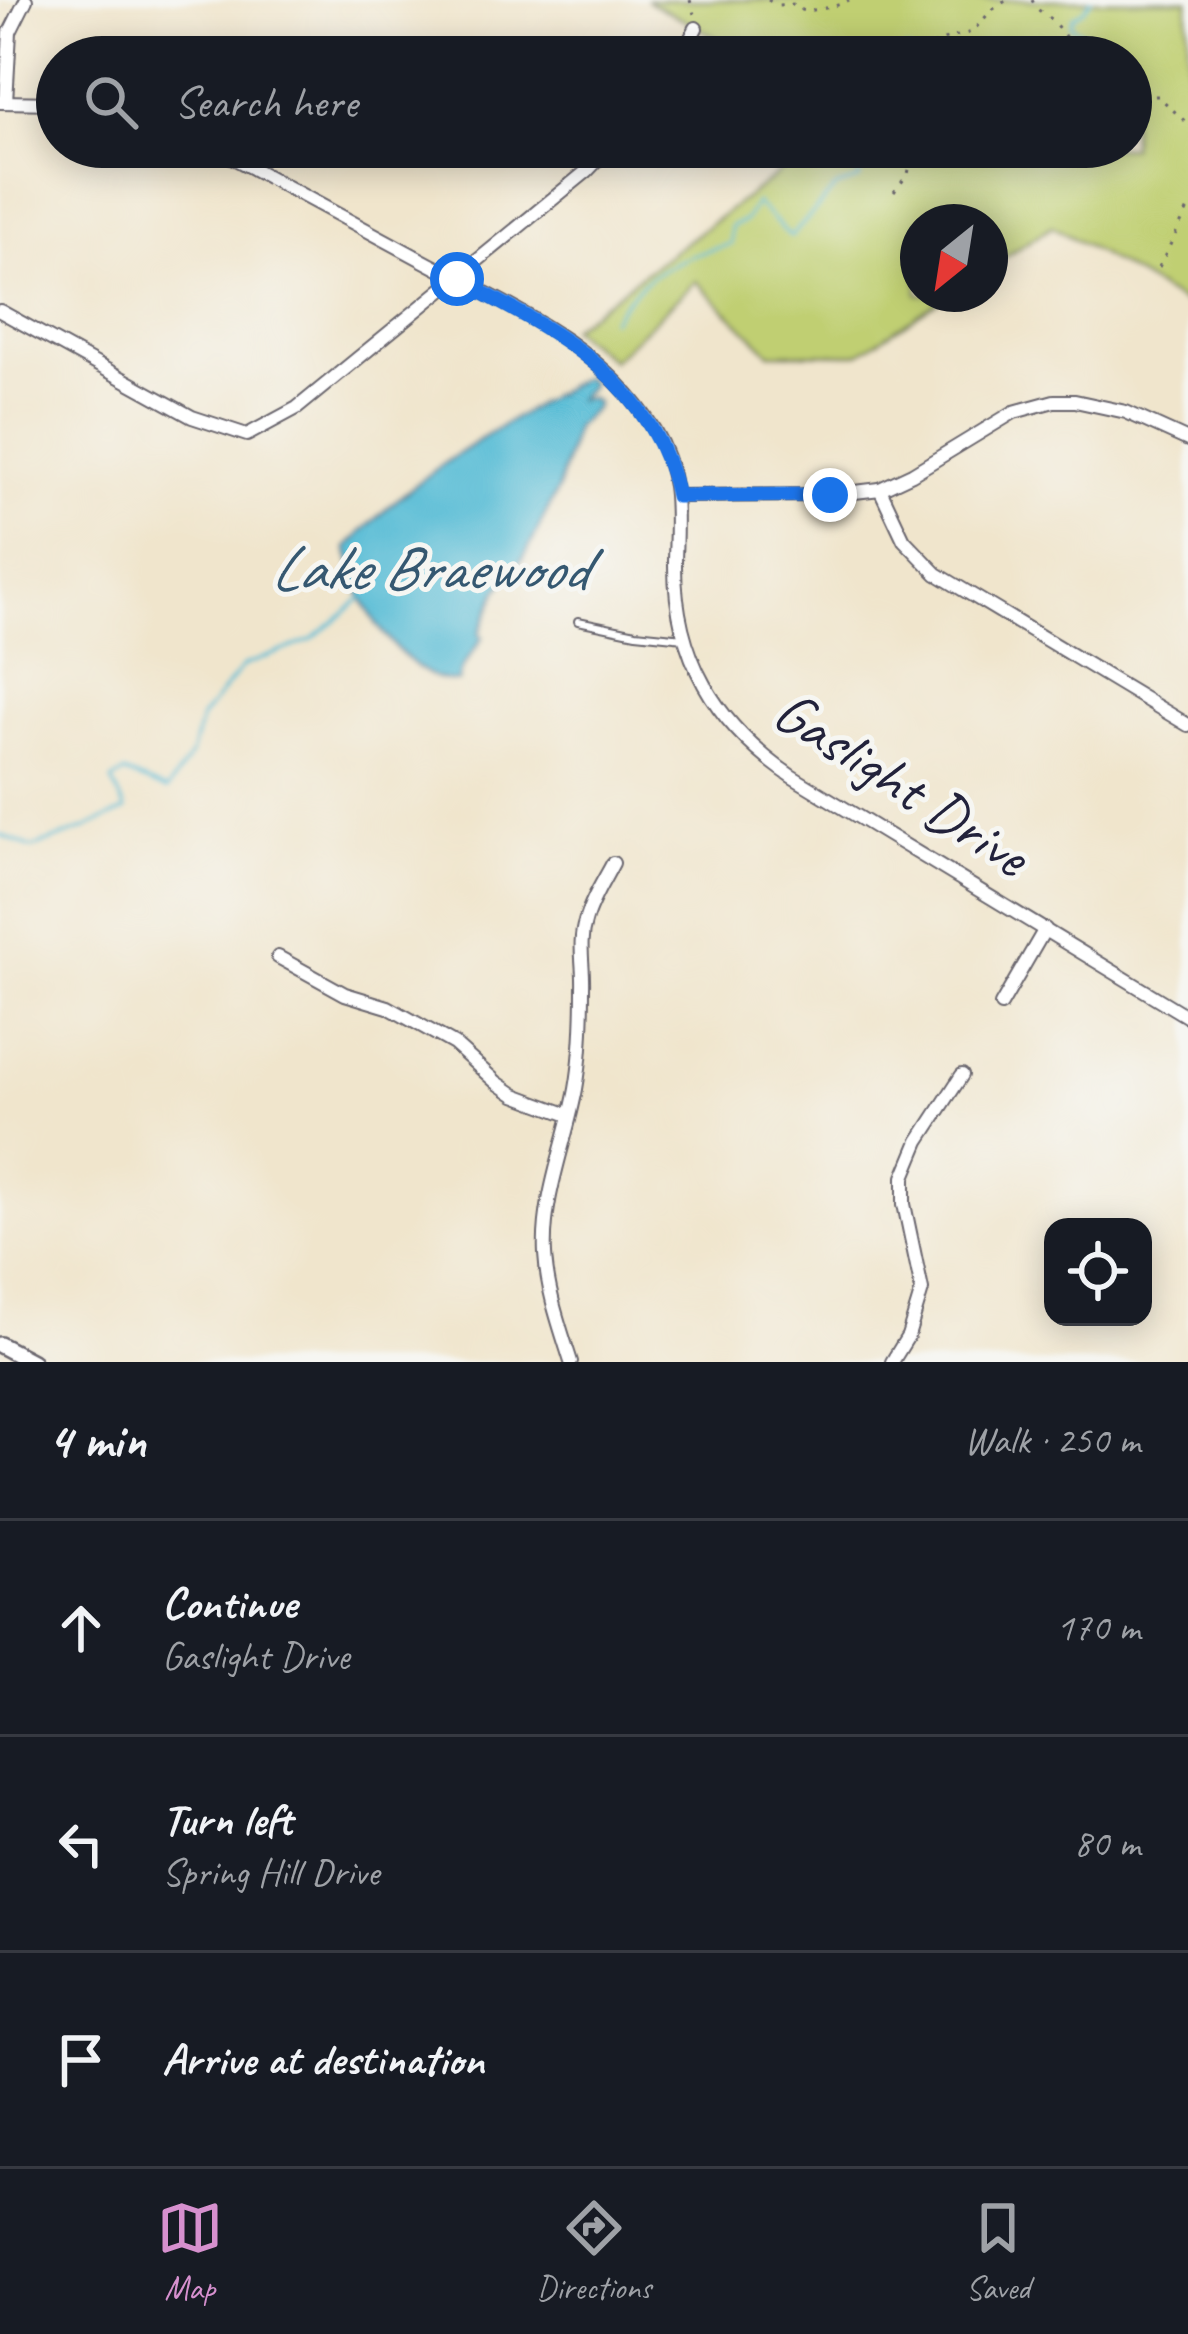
<!DOCTYPE html>
<html lang="en">
<head>
<meta charset="utf-8">
<style>
  body { margin:0; font-family:Caveat,sans-serif; background:#20242c; color:#f1f3f6 }
  .controls { position:absolute; right:36px; bottom:36px; display:grid; overflow:hidden; border-radius:24px; box-shadow:0 6px 30px #0003 }
  .controls button { width:108px; height:108px; display:grid; place-items:center; padding:0; border:0; border-bottom:3px solid #363941; background:#171b24; color:#f1f3f6; font:60px sans-serif }
  .compass { position:absolute; left:900px; top:204px; width:108px; height:108px; border-radius:50%; background:#171b24; box-shadow:0 6px 30px #0003; rotate:210deg }
  .stop { position:absolute; width:36px; height:36px; margin:-27px; border:9px solid #1a73e8; border-radius:50%; background:#fff }
  .stop.end { background:#1a73e8; border-color:#fff; box-shadow:0 3px 12px #0008 }
  .list { margin:0; padding:0; list-style:none }
  h2 { display:flex; justify-content:space-between; align-items:center; height:156px; margin:0; padding:0 48px; font-size:51px }
  h2 small { font-size:39px; font-weight:400; color:#9ea1a6 }
  .list li { display:grid; grid-template-columns:78px 1fr auto; gap:36px; align-items:center; box-sizing:border-box; height:216px; padding:0 48px; border-top:3px solid #363941 }
  .list b { display:block; font-size:45px; white-space:nowrap }
  .list p { margin:0; font-size:39px; white-space:nowrap; color:#9ea1a6 }
  .list em { font-size:39px; font-style:normal; color:#9ea1a6 }
  .icon { flex:none; width:66px; height:66px; fill:none; stroke:currentColor; stroke-width:2; stroke-linecap:round; stroke-linejoin:round }
  .map { position:relative; flex:none; width:1188px; height:1362px; overflow:hidden }
  .search { position:absolute; background:#171b24; box-shadow:0 6px 30px #0003; left:36px; right:36px; top:36px; height:132px; display:flex; align-items:center; gap:30px; box-sizing:border-box; padding:0 42px; border-radius:66px; color:#9ea1a6; font-size:45px }
  .sheet { height:804px; background:#171b24 }
  nav { display:flex; justify-content:space-around; align-items:center; box-sizing:border-box; height:168px; border-top:3px solid #363941; background:#171b24; font-size:33px; color:#9ea1a6 }
  nav a { display:grid; justify-items:center; gap:6px }
  nav .on { color:#d690ce }
  .map>svg:first-child { display:block }
  .green { fill:#c0cf72; stroke:#717856; stroke-width:3 }
  .water { fill:#57bcd5; stroke:#3c6f88; stroke-width:3 }
  .lines { fill:none; stroke-linecap:round; stroke-linejoin:round }
  .stream { stroke:#57bcd5; stroke-width:3 }
  .service-casing { stroke:#6a666e; stroke-width:10 }
  .minor-casing { stroke:#6a666e; stroke-width:16 }
  .tertiary-casing { stroke:#6a666e; stroke-width:20 }
  .path { stroke:#6a666e; stroke-width:3; stroke-dasharray:3 9; stroke-linecap:butt }
  .service { stroke:#fff; stroke-width:6 }
  .minor { stroke:#fff; stroke-width:12 }
  .tertiary { stroke:#fff; stroke-width:15 }
  .route { stroke:#1a73e8; stroke-width:15 }
  .labels { text-anchor:middle; stroke-width:10; stroke-linejoin:round; paint-order:stroke }
  .street-label { font-size:60px; fill:#22223b; stroke:#f6f6f2 }
  .water-label { font-size:63px; font-style:italic; fill:#355871; stroke:#f6f6f2 }
</style>
</head>
<body>
<div class="map">
<svg width="1188" height="1362" viewBox="0 0 1188 1362">
  <rect width="100%" height="100%" fill="#f6f6f2"/>
  <filter id="ink" filterUnits="userSpaceOnUse"><feTurbulence type="fractalNoise" baseFrequency=".00833" numOctaves="2"/><feDisplacementMap in="SourceGraphic" scale="24" xChannelSelector="R" yChannelSelector="G"/><feConvolveMatrix kernelMatrix="1 2 1 2 8 2 1 2 1" color-interpolation-filters="sRGB"/></filter>
  <filter id="wash" filterUnits="userSpaceOnUse"><feTurbulence type="fractalNoise" baseFrequency=".004" numOctaves="4" result="noise"/><feDisplacementMap in="SourceGraphic" scale="48" xChannelSelector="R" yChannelSelector="G"/><feGaussianBlur stdDeviation="2.7" result="paint"/><feColorMatrix in="noise" values="0 0 0 0 0 0 0 0 0 0 0 0 0 0 0 0 0 1.4 0 .05"/><feComposite in="paint" operator="in"/></filter>
  <g filter="url(#wash)">
    <rect width="100%" height="100%" fill="#f0e5cc"/>
    <path class="green" d="M646,0h542v306l-136,-80 -62,41v-45h-72v72h31l-91,60 -88,-1 -74,-72 -84,79 -42,-32 244,-181h317v-90h-378z"/>
    <path class="water" d="M583,377l7,5v4l-13,14 12,-2 7,4 -1,6 -20,19 -17,62 -31,63 -30,40 -18,42 4,3 -23,34 -1,10c-39,5 -85,-53 -98,-86 -7,-15 -9,-32 -14,-47 67,-75 152,-120 236,-171z"/>
    <g class="lines">
      <g class="stream">
        <path d="M1091,0l-7,10 -11,7 -2,9c13,7 28,14 28,31"/>
        <path d="M897,57l10,-7 9,7"/>
        <path d="M998,57l26,-8 6,8"/>
        <path d="M611,320c33,-49 65,-61 120,-76v-18l14,-5 11,-18 35,34 45,-50 24,-8 -6,-25 18,-7"/>
        <path d="M0,835l32,13 52,-19 42,-19 -14,-29 12,-8 43,17 24,-35 10,-37 42,-52 68,-26 33,-26 18,-17"/>
      </g>
    </g>
  </g>
  <g filter="url(#ink)">
    <g class="lines">
      <defs>
        <path id="service" d="M578,621l58,12 48,5"/>
        <g id="minor">
          <path d="M681,57l15,-29"/>
          <path d="M0,102l57,1"/>
          <path d="M6,102l4,-70 16,-32"/>
          <path d="M213,147c69,38 139,75 209,113 84,45 180,84 232,170 27,45 22,83 21,132 -1,94 40,162 116,214l397,241"/>
          <path d="M0,311l192,106 55,18 50,-27 290,-237 23,-24"/>
          <path d="M880,489l24,51 33,34 251,151"/>
          <path d="M677,496l153,-1 50,-6 32,-15 102,-62 40,-11h21l51,11 62,28"/>
          <path d="M278,957l67,37 43,13 66,37 42,38 19,13 54,20"/>
          <path d="M1001,1005l44,-76"/>
          <path d="M571,1362c-11,-35 -24,-71 -26,-108 -3,-56 21,-111 31,-165 6,-33 7,-68 7,-102 1,-22 -5,-44 2,-65 5,-20 18,-40 28,-59"/>
          <path d="M892,1362l16,-26 14,-46 -18,-86v-27l15,-36 43,-66"/>
        </g>
        <path id="tertiary" d="M0,1345l32,17"/>
      </defs>
      <use href="#service" class="service-casing"/>
      <use href="#minor" class="minor-casing"/>
      <use href="#tertiary" class="tertiary-casing"/>
      <g class="path">
        <path d="M690,0l4,14"/>
        <path d="M768,0l9,5 18,-1 6,6c12,2 39,-4 48,-10"/>
        <path d="M1032,0l4,8 17,13 28,36"/>
        <path d="M930,57l6,-15 36,-10 20,-22 15,-10"/>
        <path d="M1131,97l27,-1 30,28"/>
        <path d="M894,192l14,-18 6,-27"/>
        <path d="M1159,267l29,-58"/>
      </g>
      <use href="#service" class="service"/>
      <use href="#minor" class="minor"/>
      <use href="#tertiary" class="tertiary"/>
    </g>
  </g>
  <g class="lines" filter="url(#ink)">
    <path class="route" d="M457,279c96,51 197,100 220,217l153,-1"/>
  </g>
  <g class="labels">
    <g class="street-label">
      <text transform="translate(902 782) rotate(33)" y="21">Gaslight Drive</text>
    </g>
    <g class="water-label">
      <text x="428" y="589">Lake Braewood</text>
    </g>
  </g>
</svg>
<div class="controls">
<button><svg class="icon" aria-label="locate" viewBox="0 0 24 24"><circle cx="12" cy="12" r="6"/><path d="M12 2v4M12 18v4M2 12h4M18 12h4"/></svg></button>
</div>
<svg class="compass" viewBox="-18 -18 36 36"><path d="M0-13l5 13h-10z" fill="#e53935"/><path d="M0 13l5-13h-10z" fill="#9ea1a6"/></svg>
<div class="stop" style="left:457px;top:279px"></div>
<div class="stop end" style="left:830px;top:495px"></div>
<div class="search"><svg class="icon" aria-label="search" viewBox="0 0 24 24"><circle cx="10" cy="10" r="6"/><path d="M15 15l6 6"/></svg>Search here</div>
</div>
<section class="sheet">
<h2>4 min<small>Walk · 250 m</small></h2>
<ul class="list">
<li><svg class="icon" aria-label="ahead" viewBox="0 0 24 24"><path d="M12 20V5M6 11l6-6 6 6"/></svg><div><b>Continue</b><p>Gaslight Drive</p></div><em>170 m</em></li>
<li><svg class="icon" aria-label="left" viewBox="0 0 24 24"><path d="M17 20v-9H6M10 6l-5 5 5 5"/></svg><div><b>Turn left</b><p>Spring Hill Drive</p></div><em>80 m</em></li>
<li><svg class="icon" aria-label="arrive" viewBox="0 0 24 24"><path d="M6 21V4h12l-3 4 3 4H6"/></svg><div><b>Arrive at destination</b></div></li>
</ul>
</section>
<nav>
<a class="on"><svg class="icon" aria-label="map" viewBox="0 0 24 24"><path d="M3 6l6-2 6 2 6-2v14l-6 2-6-2-6 2zM9 4v14M15 6v14"/></svg>Map</a>
<a><svg class="icon" aria-label="directions" viewBox="0 0 24 24"><path d="M12 3l9 9-9 9-9-9zM9 14v-3h6M13 9l2 2-2 2"/></svg>Directions</a>
<a><svg class="icon" aria-label="saved" viewBox="0 0 24 24"><path d="M7 4h10v16l-5-4-5 4z"/></svg>Saved</a>
</nav>
</body>
</html>
